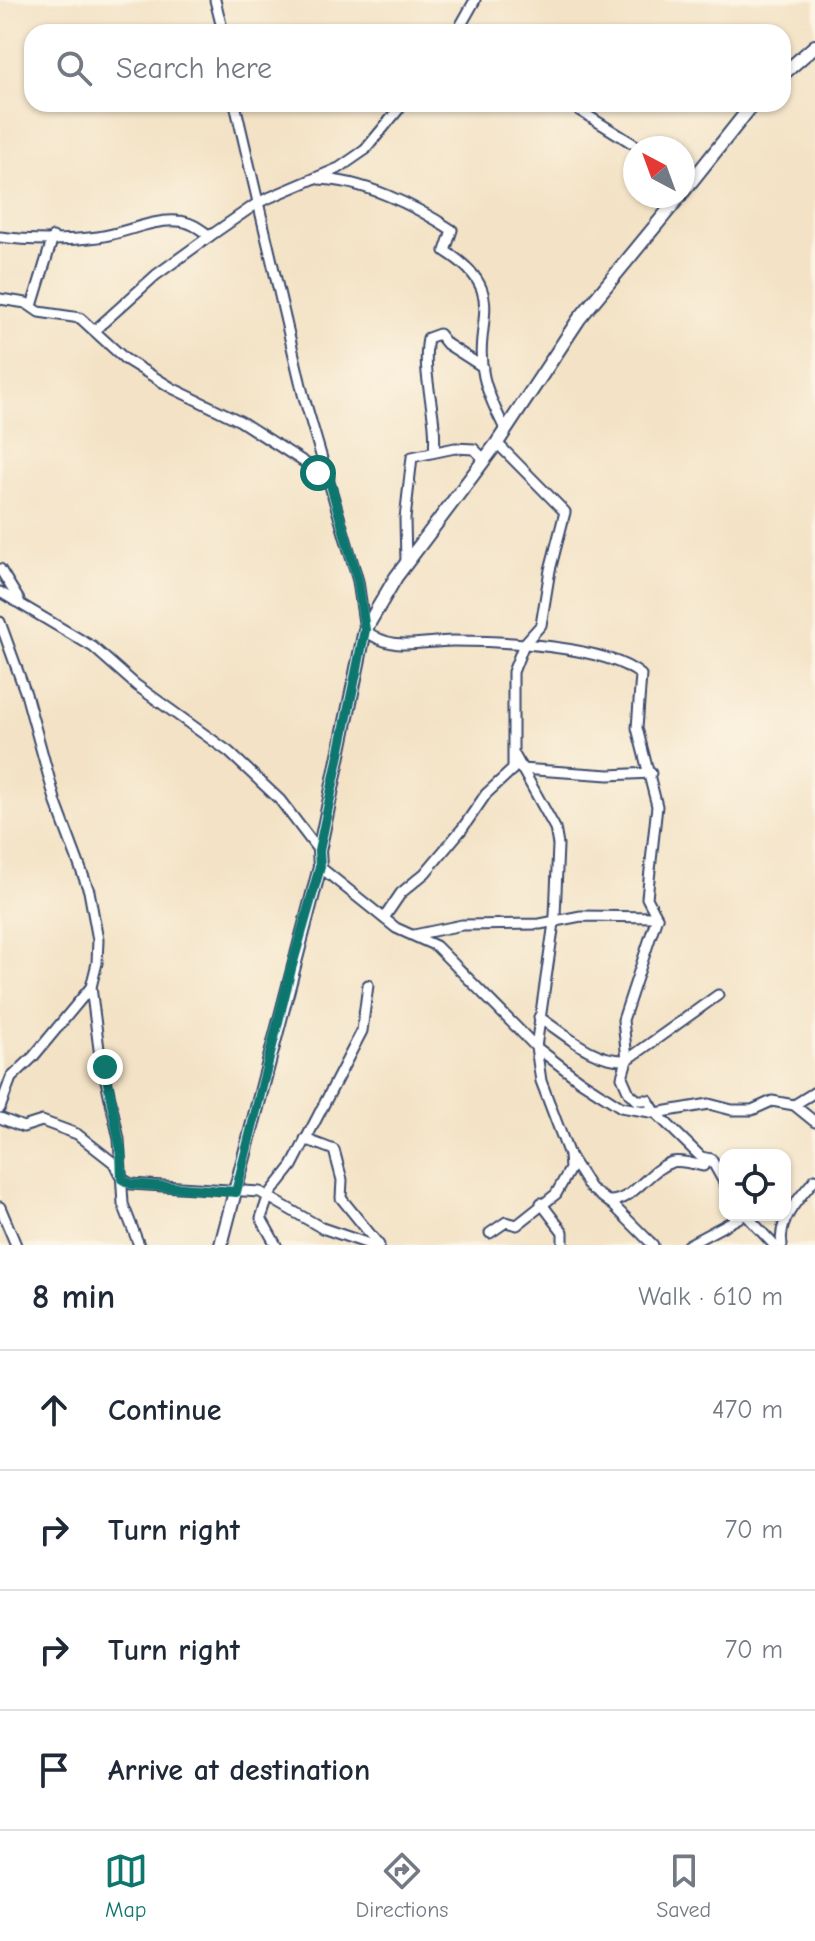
<!DOCTYPE html>
<html lang="en">
<head>
<meta charset="utf-8">
<style>
  body { margin:0; font-family:"Comic Neue",sans-serif; background:#f2f2f3; color:#1f2937 }
  .controls { position:absolute; right:24px; bottom:24px; display:grid; overflow:hidden; border-radius:16px; box-shadow:0 2px 6px #0004 }
  .controls button { width:72px; height:72px; display:grid; place-items:center; padding:0; border:0; border-bottom:2px solid #e0e1e3; background:#fff; color:#1f2937; font:40px sans-serif }
  .compass { position:absolute; left:623px; top:136px; width:72px; height:72px; border-radius:50%; background:#fff; box-shadow:0 2px 6px #0004; rotate:319deg }
  .stop { position:absolute; width:24px; height:24px; margin:-18px; border:6px solid #0f766e; border-radius:50%; background:#fff }
  .stop.end { background:#0f766e; border-color:#fff; box-shadow:0 2px 8px #0008 }
  .list { margin:0; padding:0; list-style:none }
  h2 { display:flex; justify-content:space-between; align-items:center; height:104px; margin:0; padding:0 32px; font-size:34px }
  h2 small { font-size:26px; font-weight:400; color:#747a83 }
  .list li { display:grid; grid-template-columns:52px 1fr auto; gap:24px; align-items:center; box-sizing:border-box; height:120px; padding:0 32px; border-top:2px solid #e0e1e3 }
  .list b { display:block; font-size:30px; white-space:nowrap }
  .list em { font-size:26px; font-style:normal; color:#747a83 }
  .icon { flex:none; width:44px; height:44px; fill:none; stroke:currentColor; stroke-width:2; stroke-linecap:round; stroke-linejoin:round }
  .map { position:relative; flex:none; width:815px; height:1245px; overflow:hidden }
  .search { position:absolute; background:#fff; box-shadow:0 2px 6px #0004; left:24px; right:24px; top:24px; height:88px; display:flex; align-items:center; gap:20px; box-sizing:border-box; padding:0 28px; border-radius:24px; color:#747a83; font-size:30px }
  .sheet { height:584px; background:#fff }
  nav { display:flex; justify-content:space-around; align-items:center; box-sizing:border-box; height:112px; border-top:2px solid #e0e1e3; background:#fff; font-size:22px; color:#747a83 }
  nav a { display:grid; justify-items:center; gap:4px }
  nav .on { color:#0f766e }
  .map>svg:first-child { display:block }
  .lines { fill:none; stroke-linecap:round; stroke-linejoin:round }
  .street-casing { stroke:#3b4a6d; stroke-width:13 }
  .secondary-casing { stroke:#3b4a6d; stroke-width:16 }
  .street { stroke:#fff; stroke-width:9 }
  .secondary { stroke:#fff; stroke-width:12 }
  .route { stroke:#0f766e; stroke-width:10 }
</style>
</head>
<body>
<div class="map">
<svg width="815" height="1245" viewBox="0 0 815 1245">
  <rect width="100%" height="100%" fill="#fcf5e5"/>
  <filter id="ink" filterUnits="userSpaceOnUse"><feTurbulence type="fractalNoise" baseFrequency=".0125" numOctaves="2"/><feDisplacementMap in="SourceGraphic" scale="16" xChannelSelector="R" yChannelSelector="G"/><feConvolveMatrix kernelMatrix="1 2 1 2 8 2 1 2 1" color-interpolation-filters="sRGB"/></filter>
  <filter id="wash" filterUnits="userSpaceOnUse"><feTurbulence type="fractalNoise" baseFrequency=".006" numOctaves="4" result="noise"/><feDisplacementMap in="SourceGraphic" scale="32" xChannelSelector="R" yChannelSelector="G"/><feGaussianBlur stdDeviation="1.8" result="paint"/><feColorMatrix in="noise" values="0 0 0 0 0 0 0 0 0 0 0 0 0 0 0 0 0 1.4 0 .05"/><feComposite in="paint" operator="in"/></filter>
  <g filter="url(#wash)">
    <rect width="100%" height="100%" fill="#f3e2c5"/>
  </g>
  <g filter="url(#ink)">
    <g class="lines">
      <defs>
        <g id="street">
          <path d="M215,0l8,32"/>
          <path d="M457,32l18,-32"/>
          <path d="M235,104l68,290 55,187 7,49c27,23 55,11 88,11 47,0 152,4 188,34l-4,53 20,78 -10,92 10,19 -34,103 4,40 -5,17 7,16 8,7h11l8,13 53,-9 23,6h20l20,-9 22,4 21,17"/>
          <path d="M569,104l71,44"/>
          <path d="M318,179c45,1 96,26 134,51l-7,21c67,42 26,71 39,126 4,18 13,36 21,52"/>
          <path d="M0,237c29,4 69,4 98,0 25,-3 54,-18 79,-16 13,0 23,8 33,15l49,-34 80,-34 26,-18 38,-46"/>
          <path d="M0,299l26,4 13,9 41,6 45,41 47,29 68,33 89,57"/>
          <path d="M32,306l21,-69"/>
          <path d="M95,330l61,-55 54,-39"/>
          <path d="M434,452c4,-38 -13,-75 -6,-114l11,-4 8,10 36,23"/>
          <path d="M406,562l-1,-43 7,-62 43,-9 19,1 9,9"/>
          <path d="M0,569l19,31"/>
          <path d="M0,592l93,55 43,38 93,67 51,48 39,51"/>
          <path d="M0,622l26,72 30,109 33,88 9,49 -1,23 -6,24 8,62 20,90 4,65 16,41"/>
          <path d="M521,769l88,6 42,-2"/>
          <path d="M320,867l76,61 40,18 100,101 43,33 42,27 35,6 45,44 10,2 14,25"/>
          <path d="M384,918l17,-25 24,-20 37,-44 24,-35 27,-25v-97l11,-28 17,-19 9,-55 15,-58 -68,-69"/>
          <path d="M414,935l48,-10 78,-1 41,-8 76,1"/>
          <path d="M539,1017c26,17 54,45 88,43l91,-65"/>
          <path d="M794,1105l21,-13"/>
          <path d="M0,1108l11,-30 22,-21 58,-70"/>
          <path d="M0,1118l23,9 19,-6 35,13 37,29 8,16 9,5 129,8 62,36 50,17"/>
          <path d="M305,1139l29,11 8,30 -1,18 38,47"/>
          <path d="M571,1158l19,30 23,17 40,40"/>
          <path d="M608,1201c26,1 39,-31 64,-39 8,-2 23,2 31,4l8,-7"/>
          <path d="M541,1203l22,29v13"/>
          <path d="M0,1207l16,38"/>
          <path d="M746,1215l28,30"/>
          <path d="M490,1233l16,-11 11,3 39,-31 14,-25 -1,-14 -28,-74 -5,-34 19,-131 3,-71 -3,-17 -40,-72"/>
          <path d="M276,1245l-15,-27 8,-23 23,-29 70,-135 6,-46"/>
          <path d="M688,1245l56,-30"/>
          <path d="M782,1245c-5,-25 19,-49 33,-66"/>
        </g>
        <g id="secondary">
          <path d="M783,74l32,-28"/>
          <path d="M683,192l70,-88"/>
          <path d="M221,1245l99,-378 -1,-16 46,-221 31,-53 101,-134 82,-124 101,-123"/>
        </g>
      </defs>
      <use href="#street" class="street-casing"/>
      <use href="#secondary" class="secondary-casing"/>
      <use href="#street" class="street"/>
      <use href="#secondary" class="secondary"/>
    </g>
  </g>
  <g class="lines" filter="url(#ink)">
    <path class="route" d="M105,1067l16,84 1,28 9,5 105,8 55,-223 29,-102 -1,-16 46,-221 -7,-49 -29,-103 -11,-5"/>
  </g>
</svg>
<div class="controls">
<button><svg class="icon" aria-label="locate" viewBox="0 0 24 24"><circle cx="12" cy="12" r="6"/><path d="M12 2v4M12 18v4M2 12h4M18 12h4"/></svg></button>
</div>
<svg class="compass" viewBox="-18 -18 36 36"><path d="M0-13l5 13h-10z" fill="#e53935"/><path d="M0 13l5-13h-10z" fill="#747a83"/></svg>
<div class="stop" style="left:318px;top:473px"></div>
<div class="stop end" style="left:105px;top:1067px"></div>
<div class="search"><svg class="icon" aria-label="search" viewBox="0 0 24 24"><circle cx="10" cy="10" r="6"/><path d="M15 15l6 6"/></svg>Search here</div>
</div>
<section class="sheet">
<h2>8 min<small>Walk · 610 m</small></h2>
<ul class="list">
<li><svg class="icon" aria-label="ahead" viewBox="0 0 24 24"><path d="M12 20V5M6 11l6-6 6 6"/></svg><div><b>Continue</b></div><em>470 m</em></li>
<li><svg class="icon" aria-label="right" viewBox="0 0 24 24"><path d="M7 20v-9h11M14 6l5 5-5 5"/></svg><div><b>Turn right</b></div><em>70 m</em></li>
<li><svg class="icon" aria-label="right" viewBox="0 0 24 24"><path d="M7 20v-9h11M14 6l5 5-5 5"/></svg><div><b>Turn right</b></div><em>70 m</em></li>
<li><svg class="icon" aria-label="arrive" viewBox="0 0 24 24"><path d="M6 21V4h12l-3 4 3 4H6"/></svg><div><b>Arrive at destination</b></div></li>
</ul>
</section>
<nav>
<a class="on"><svg class="icon" aria-label="map" viewBox="0 0 24 24"><path d="M3 6l6-2 6 2 6-2v14l-6 2-6-2-6 2zM9 4v14M15 6v14"/></svg>Map</a>
<a><svg class="icon" aria-label="directions" viewBox="0 0 24 24"><path d="M12 3l9 9-9 9-9-9zM9 14v-3h6M13 9l2 2-2 2"/></svg>Directions</a>
<a><svg class="icon" aria-label="saved" viewBox="0 0 24 24"><path d="M7 4h10v16l-5-4-5 4z"/></svg>Saved</a>
</nav>
</body>
</html>
